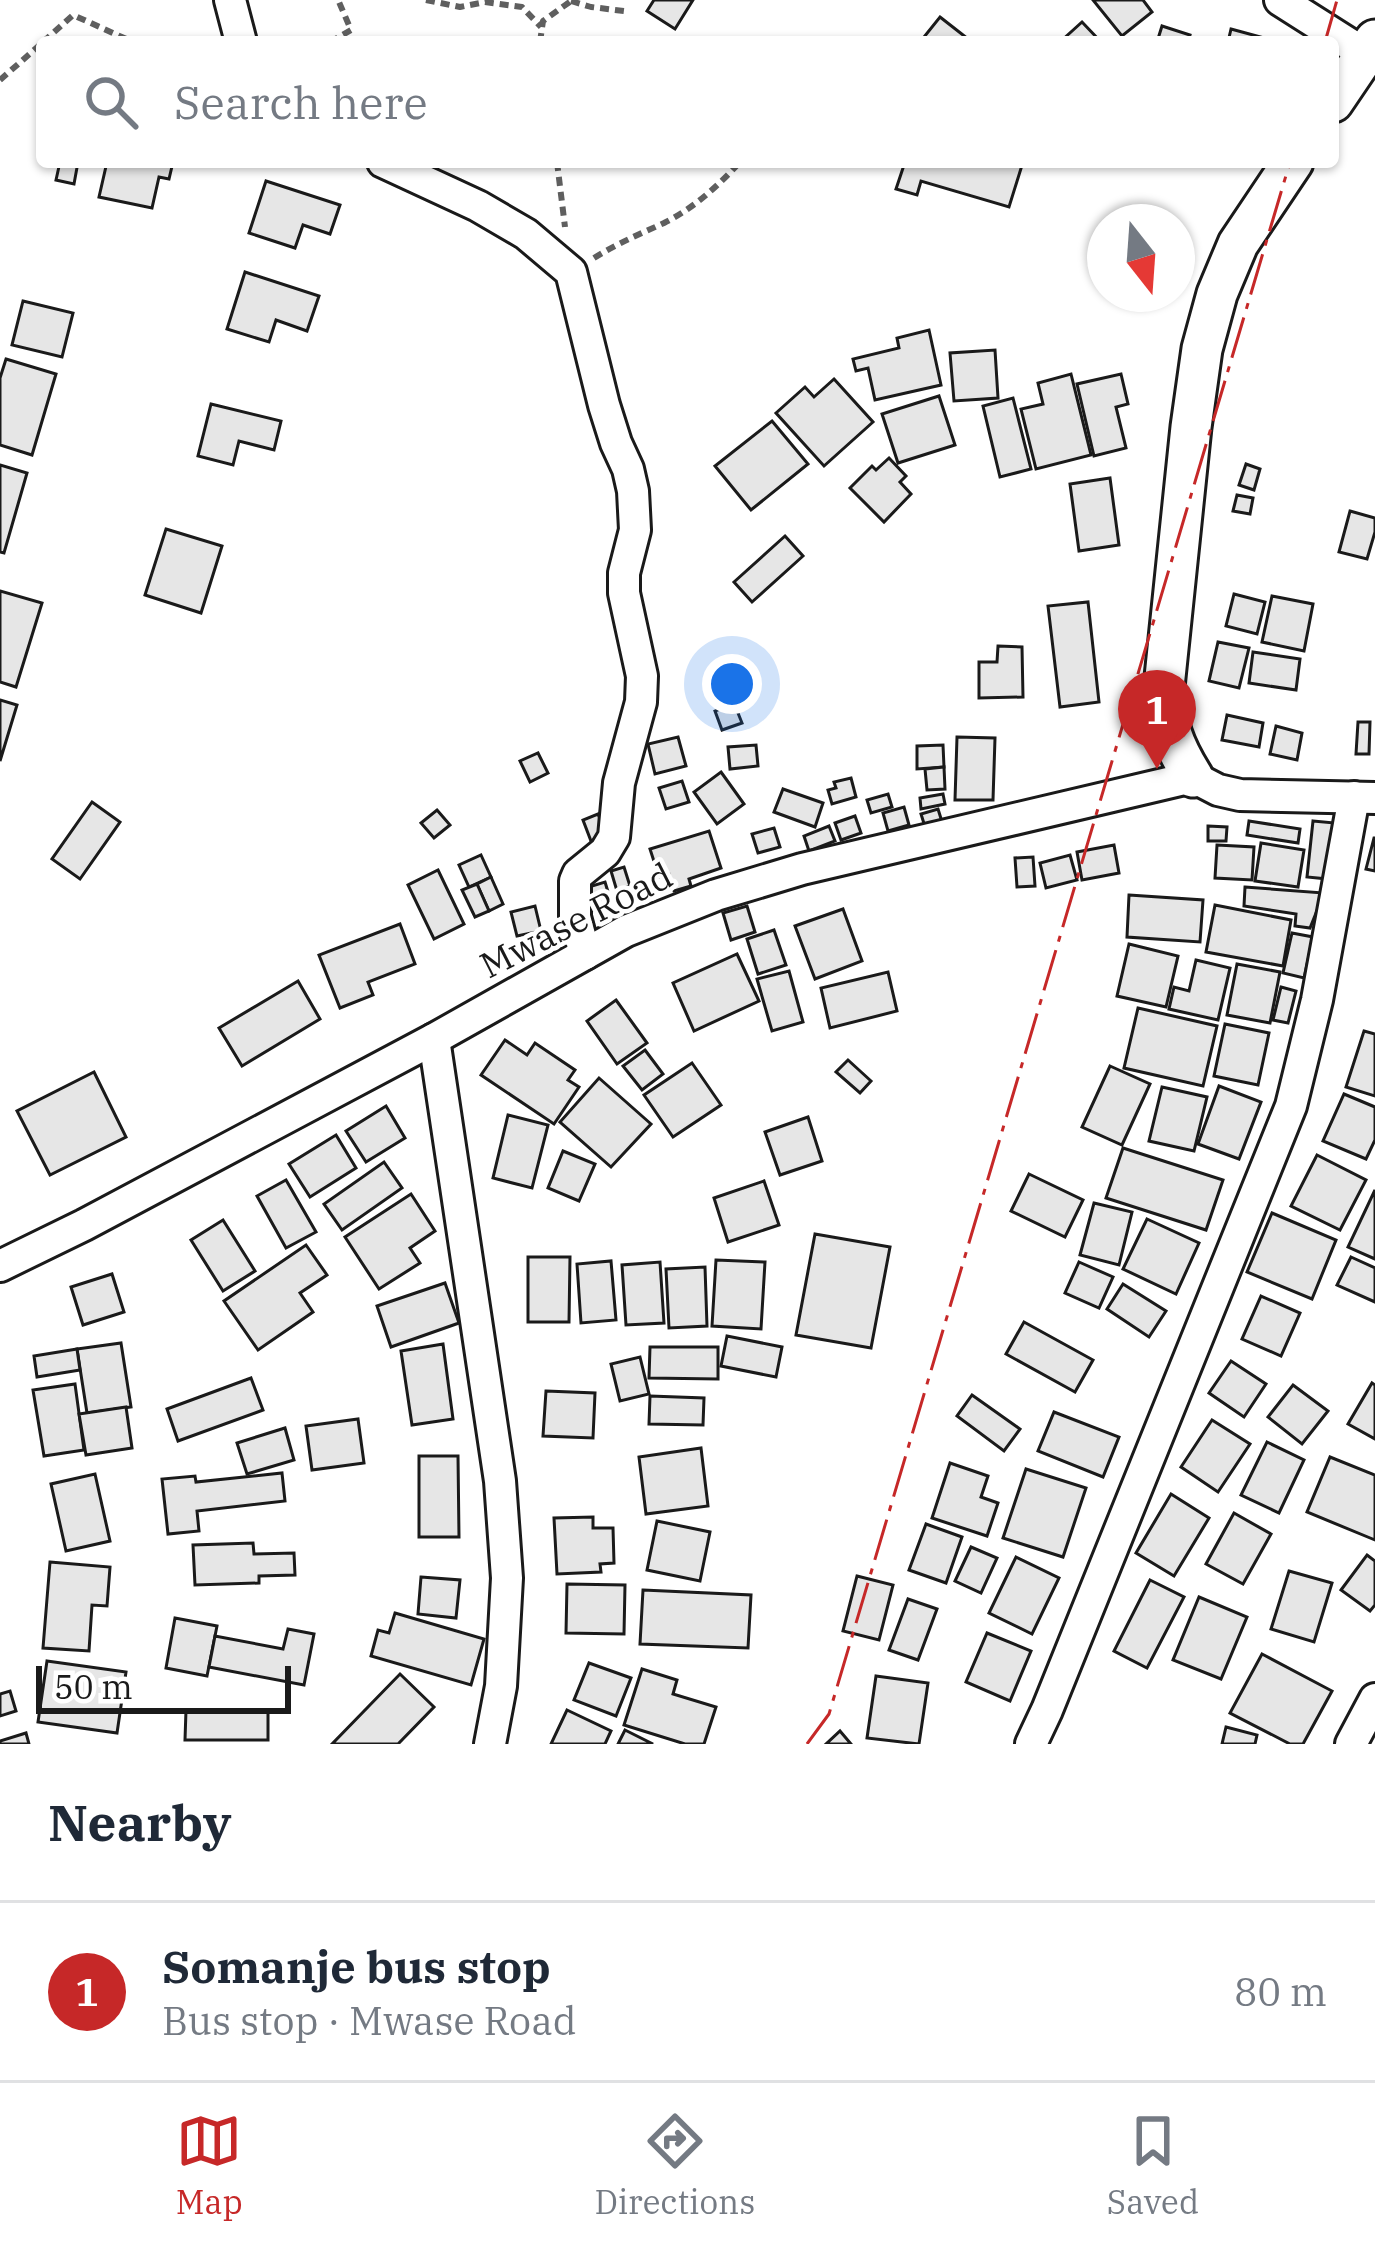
<!DOCTYPE html>
<html lang="en">
<head>
<meta charset="utf-8">
<style>
  body { margin:0; font-family:"IBM Plex Serif",serif; background:#f2f2f3; color:#1f2937 }
  .compass { position:absolute; left:1087px; top:204px; width:108px; height:108px; border-radius:50%; background:#fff; box-shadow:0 3px 9px #0004; rotate:163deg }
  .scale { position:absolute; left:36px; bottom:30px; width:255px; box-sizing:border-box; padding-left:12px; border:6px solid #1a1a1a; border-top:0; font-size:33px; line-height:42px; white-space:nowrap; color:#1a1a1a; -webkit-text-stroke:9px #fff; paint-order:stroke }
  .you { position:absolute; left:732px; top:684px; width:42px; height:42px; margin:-30px; border:9px solid #fff; border-radius:50%; background:#1a73e8; box-shadow:0 0 0 18px #1a73e833 }
  .badge { display:grid; place-items:center; width:78px; height:78px; border-radius:50%; background:#c62828; color:#fff; font-size:39px; font-weight:700 }
  .pin { position:absolute; translate:-50% -99px; filter:drop-shadow(0 3px 6px #0008) }
  .pin::after { content:''; position:absolute; top:63px; width:42px; height:36px; background:inherit; clip-path:polygon(0 0,100% 0,50% 100%) }
  .list { margin:0; padding:0; list-style:none }
  h2 { display:flex; justify-content:space-between; align-items:center; height:156px; margin:0; padding:0 48px; font-size:51px }
  h2 small { font-size:39px; font-weight:400; color:#747a83 }
  .list li { display:grid; grid-template-columns:78px 1fr auto; gap:36px; align-items:center; box-sizing:border-box; height:180px; padding:0 48px; border-top:3px solid #e0e1e3 }
  .list b { display:block; font-size:45px; white-space:nowrap }
  .list p { margin:0; font-size:39px; white-space:nowrap; color:#747a83 }
  .list em { font-size:39px; font-style:normal; color:#747a83 }
  .icon { flex:none; width:66px; height:66px; fill:none; stroke:currentColor; stroke-width:2; stroke-linecap:round; stroke-linejoin:round }
  .map { position:relative; flex:none; width:1375px; height:1744px; overflow:hidden }
  .search { position:absolute; background:#fff; box-shadow:0 3px 9px #0004; left:36px; right:36px; top:36px; height:132px; display:flex; align-items:center; gap:30px; box-sizing:border-box; padding:0 42px; border-radius:12px; color:#747a83; font-size:45px }
  .sheet { height:336px; background:#fff }
  nav { display:flex; justify-content:space-around; align-items:center; box-sizing:border-box; height:168px; border-top:3px solid #e0e1e3; background:#fff; font-size:33px; color:#747a83 }
  nav a { display:grid; justify-items:center; gap:6px }
  nav .on { color:#c62828 }
  .map>svg:first-child { display:block }
  .building { fill:#e6e6e6; stroke:#1a1a1a; stroke-width:3 }
  .lines { fill:none; stroke-linecap:round; stroke-linejoin:round }
  .minor-casing { stroke:#1a1a1a; stroke-width:36 }
  .tertiary-casing { stroke:#1a1a1a; stroke-width:45 }
  .path { stroke:#5f5f5f; stroke-width:6; stroke-dasharray:9 6; stroke-linecap:butt }
  .minor { stroke:#fff; stroke-width:30 }
  .tertiary { stroke:#fff; stroke-width:39 }
  .power { stroke:#c62828; stroke-width:3; stroke-dasharray:42 9 6 9; stroke-linecap:butt }
  .labels { text-anchor:middle; stroke-width:9; stroke-linejoin:round; paint-order:stroke }
  .street-label { font-size:36px; fill:#1a1a1a; stroke:#fff }
</style>
</head>
<body>
<div class="map">
<svg width="1375" height="1744" viewBox="0 0 1375 1744">
  <rect width="100%" height="100%" fill="#fff"/>
  <g class="building">
    <path d="M654,0h39l-18,29 -28,-18z"/>
    <path d="M1093,0h50l9,12 -30,24z"/>
    <path d="M940,17l32,25h-52z"/>
    <path d="M1082,22l19,20h-41z"/>
    <path d="M1162,26l28,9 -2,7h-31z"/>
    <path d="M1231,29l37,10 -1,3h-39z"/>
    <path d="M60,162h18l-4,22 -18,-4z"/>
    <path d="M107,162h66l-4,17 -10,-2 -7,31 -53,-11z"/>
    <path d="M905,162h118l-14,45 -88,-26 -4,14 -21,-6z"/>
    <path d="M266,181l74,24 -10,29 -27,-9 -8,23 -46,-15z"/>
    <path d="M245,272l74,24 -12,35 -31,-11 -7,22 -42,-13z"/>
    <path d="M23,301l50,12 -11,44 -50,-12z"/>
    <path d="M929,330l12,55 -66,15 -7,-32 -12,3 -3,-12 46,-11 -2,-10z"/>
    <path d="M995,350l3,48 -44,3 -4,-48z"/>
    <path d="M6,359l50,15 -24,81 -32,-10v-67z"/>
    <path d="M1071,374l20,81 -55,14 -15,-60 22,-5 -5,-21z"/>
    <path d="M1121,374l7,30 -12,3 10,41 -32,8 -17,-72z"/>
    <path d="M834,379l39,43 -49,44 -48,-53 29,-26 9,10z"/>
    <path d="M939,396l16,49 -57,18 -16,-49z"/>
    <path d="M1013,398l18,71 -31,8 -17,-71z"/>
    <path d="M211,404l70,17 -7,29 -35,-9 -6,24 -35,-9z"/>
    <path d="M772,421l36,43 -57,46 -36,-44z"/>
    <path d="M889,458l17,18 -6,6 11,12 -27,28 -34,-34 22,-22 4,4z"/>
    <path d="M1246,464l14,5 -6,21 -15,-5z"/>
    <path d="M0,465l27,8 -23,80 -4,-1z"/>
    <path d="M1110,478l9,67 -40,6 -9,-67z"/>
    <path d="M1237,495l16,3 -3,16 -17,-3z"/>
    <path d="M1350,511l25,7v14l-8,27 -28,-7z"/>
    <path d="M166,529l56,17 -21,67 -56,-18z"/>
    <path d="M785,536l18,20 -51,46 -18,-20z"/>
    <path d="M0,591l42,12 -26,84 -16,-5z"/>
    <path d="M1234,594l31,8 -8,32 -31,-8z"/>
    <path d="M1272,596l41,8 -9,47 -42,-9z"/>
    <path d="M1088,602l11,100 -39,5 -12,-101z"/>
    <path d="M1218,642l31,6 -10,40 -30,-7z"/>
    <path d="M998,646l24,1 1,50 -44,1v-36h18z"/>
    <path d="M1253,652l47,7 -4,31 -47,-7z"/>
    <path d="M0,700l17,5 -17,56z"/>
    <path d="M734,703l8,20 -20,7 -7,-19z"/>
    <path d="M1227,715l36,8 -4,24 -37,-7z"/>
    <path d="M1358,722h12l-1,32h-13z"/>
    <path d="M1276,726l26,7 -5,27 -27,-6z"/>
    <path d="M678,737l8,29 -31,8 -7,-30z"/>
    <path d="M957,737l38,1 -2,62h-38z"/>
    <path d="M756,745l2,21 -28,3 -2,-22z"/>
    <path d="M943,745l1,22 -27,2v-23z"/>
    <path d="M538,753l10,20 -18,9 -10,-21z"/>
    <path d="M944,767l1,22 -18,1 -2,-21z"/>
    <path d="M721,772l23,32 -27,20 -23,-32z"/>
    <path d="M851,778l5,19 -24,7 -4,-14 8,-2 -2,-6z"/>
    <path d="M682,781l7,21 -23,7 -7,-21z"/>
    <path d="M783,789l40,14 -8,24 -41,-15z"/>
    <path d="M888,794l4,13 -21,6 -4,-13z"/>
    <path d="M943,794l2,10 -24,5 -1,-11z"/>
    <path d="M92,802l28,20 -40,57 -28,-20z"/>
    <path d="M904,807l5,18 -21,6 -5,-18z"/>
    <path d="M938,809l5,16 -17,5 -5,-16z"/>
    <path d="M437,810l13,15 -16,13 -13,-15z"/>
    <path d="M598,814l9,21 -16,6 -8,-21z"/>
    <path d="M855,816l6,17 -20,7 -6,-17z"/>
    <path d="M1249,821l51,8 -2,14 -51,-8z"/>
    <path d="M1313,821l22,2 -7,56 -21,-2z"/>
    <path d="M829,826l6,15 -26,10 -5,-15z"/>
    <path d="M1208,826l19,1 -1,14h-18z"/>
    <path d="M774,828l6,19 -22,6 -6,-19z"/>
    <path d="M709,831l12,37 -32,11 2,7 -17,5 -5,-17 -10,3 -9,-28z"/>
    <path d="M1374,838h1v33l-9,-2z"/>
    <path d="M1261,843l43,7 -6,37 -43,-6z"/>
    <path d="M1114,845l5,28 -37,7 -5,-28z"/>
    <path d="M1217,845l37,2 -2,33 -37,-2z"/>
    <path d="M481,855l10,22 -22,10 -10,-22z"/>
    <path d="M1070,855l7,25 -31,8 -6,-25z"/>
    <path d="M1033,857l2,29 -18,1 -2,-29z"/>
    <path d="M624,867l6,19 -13,5 -6,-20z"/>
    <path d="M438,870l26,54 -30,15 -26,-54z"/>
    <path d="M491,877l12,27 -14,7 -12,-27z"/>
    <path d="M605,882l7,23 -22,6 -8,-22z"/>
    <path d="M477,884l12,27 -14,6 -13,-27z"/>
    <path d="M1245,887l79,6 -14,35 -15,-2 1,-12 -52,-8z"/>
    <path d="M1129,895l74,5 -3,42 -73,-5z"/>
    <path d="M1215,905l76,15 -8,46 -77,-14z"/>
    <path d="M535,906l6,25 -24,5 -6,-24z"/>
    <path d="M747,906l8,26 -24,8 -8,-27z"/>
    <path d="M843,909l19,52 -47,18 -20,-53z"/>
    <path d="M400,924l15,40 -47,18 5,13 -33,13 -21,-53z"/>
    <path d="M774,930l12,35 -28,9 -11,-35z"/>
    <path d="M1292,933l21,4 -9,41 -21,-5z"/>
    <path d="M1129,944l49,12 -12,51 -49,-11z"/>
    <path d="M737,954l22,47 -65,30 -21,-48z"/>
    <path d="M1196,960l34,8 -12,52 -49,-11 5,-22 15,4z"/>
    <path d="M1237,964l43,8 -10,51 -43,-8z"/>
    <path d="M789,971l14,51 -31,9 -15,-52z"/>
    <path d="M888,972l9,39 -67,17 -9,-40z"/>
    <path d="M298,981l22,38 -78,47 -23,-38z"/>
    <path d="M1281,987l15,4 -8,32 -15,-3z"/>
    <path d="M616,1000l31,43 -30,21 -30,-43z"/>
    <path d="M1138,1008l79,18 -14,60 -79,-18z"/>
    <path d="M1225,1024l44,9 -11,52 -44,-9z"/>
    <path d="M1364,1031l11,3v62l-29,-9z"/>
    <path d="M505,1040l22,15 8,-12 40,27 -7,10 11,7 -25,37 -73,-49z"/>
    <path d="M645,1050l18,24 -21,16 -19,-24z"/>
    <path d="M848,1060l23,21 -11,12 -24,-21z"/>
    <path d="M692,1063l29,42 -48,32 -29,-42z"/>
    <path d="M1110,1066l40,18 -28,61 -40,-18z"/>
    <path d="M94,1072l32,65 -76,38 -33,-64z"/>
    <path d="M599,1078l52,46 -40,43 -51,-45z"/>
    <path d="M1219,1086l42,16 -22,57 -41,-15z"/>
    <path d="M1162,1087l45,10 -13,54 -45,-10z"/>
    <path d="M1344,1094l31,13v33l-9,19 -43,-18z"/>
    <path d="M386,1106l19,32 -39,24 -20,-31z"/>
    <path d="M508,1115l40,10 -16,63 -39,-10z"/>
    <path d="M808,1117l14,44 -42,14 -15,-43z"/>
    <path d="M336,1135l20,33 -46,29 -21,-33z"/>
    <path d="M1123,1148l100,32 -17,50 -100,-32z"/>
    <path d="M563,1151l32,13 -16,37 -31,-13z"/>
    <path d="M1317,1155l49,25 -26,50 -49,-24z"/>
    <path d="M384,1162l18,26 -60,42 -18,-26z"/>
    <path d="M1029,1174l54,26 -18,37 -54,-26z"/>
    <path d="M286,1180l30,52 -30,16 -29,-52z"/>
    <path d="M764,1181l15,44 -51,17 -14,-44z"/>
    <path d="M1375,1190v69l-27,-12z"/>
    <path d="M411,1194l24,37 -25,17 10,15 -41,26 -34,-52z"/>
    <path d="M1094,1203l38,9 -13,53 -39,-10z"/>
    <path d="M1272,1213l64,27 -24,59 -65,-27z"/>
    <path d="M1147,1219l52,24 -23,51 -53,-25z"/>
    <path d="M223,1220l32,51 -32,20 -32,-51z"/>
    <path d="M815,1234l75,13 -19,101 -75,-13z"/>
    <path d="M306,1245l21,30 -27,18 13,19 -55,38 -34,-49z"/>
    <path d="M528,1257h42l-1,65h-41z"/>
    <path d="M1351,1257l24,11v34l-38,-17z"/>
    <path d="M716,1260l49,2 -4,67 -49,-3z"/>
    <path d="M611,1261l5,59 -35,3 -4,-59z"/>
    <path d="M660,1262l4,61 -38,2 -4,-60z"/>
    <path d="M1079,1262l34,15 -14,31 -34,-15z"/>
    <path d="M705,1267l2,59 -38,2 -3,-59z"/>
    <path d="M112,1274l12,38 -41,13 -12,-38z"/>
    <path d="M445,1283l14,40 -68,24 -14,-41z"/>
    <path d="M1123,1284l43,27 -17,26 -42,-28z"/>
    <path d="M1261,1296l39,17 -19,43 -39,-17z"/>
    <path d="M1024,1322l69,38 -18,32 -69,-38z"/>
    <path d="M727,1336l55,11 -6,30 -55,-11z"/>
    <path d="M121,1343l10,64 -44,6 -10,-64z"/>
    <path d="M443,1344l10,75 -41,6 -11,-74z"/>
    <path d="M650,1347h68v32l-69,-1z"/>
    <path d="M77,1349l3,21 -43,7 -3,-21z"/>
    <path d="M640,1357l9,37 -29,7 -9,-37z"/>
    <path d="M1231,1361l35,23 -22,33 -35,-24z"/>
    <path d="M251,1378l12,32 -85,31 -11,-32z"/>
    <path d="M1372,1383l3,2v54l-27,-15z"/>
    <path d="M75,1384l9,66 -40,6 -11,-66z"/>
    <path d="M1293,1385l35,26 -26,33 -34,-27z"/>
    <path d="M546,1391l49,2 -2,45 -50,-2z"/>
    <path d="M972,1395l48,34 -16,22 -47,-35z"/>
    <path d="M650,1396l54,2 -1,27 -54,-1z"/>
    <path d="M126,1407l6,41 -46,7 -7,-41z"/>
    <path d="M1054,1412l65,25 -16,40 -65,-26z"/>
    <path d="M358,1419l6,44 -52,7 -6,-44z"/>
    <path d="M1212,1420l38,24 -32,48 -37,-25z"/>
    <path d="M285,1428l9,32 -47,14 -10,-31z"/>
    <path d="M1267,1442l37,18 -25,53 -38,-18z"/>
    <path d="M701,1448l7,58 -62,8 -7,-57z"/>
    <path d="M419,1456h39l1,81h-40z"/>
    <path d="M1330,1457l45,18v65l-68,-28z"/>
    <path d="M950,1463l38,13 -7,21 17,6 -11,33 -55,-18z"/>
    <path d="M1026,1469l60,19 -23,69 -60,-19z"/>
    <path d="M282,1473l3,28 -88,10 2,20 -31,3 -6,-55 33,-3 1,6z"/>
    <path d="M95,1474l15,67 -44,10 -15,-67z"/>
    <path d="M1171,1494l38,24 -35,58 -38,-23z"/>
    <path d="M1234,1513l37,21 -28,50 -37,-20z"/>
    <path d="M593,1517v11h20l1,35 -14,1 1,8 -44,2 -3,-56z"/>
    <path d="M657,1521l53,11 -10,49 -53,-11z"/>
    <path d="M926,1524l36,13 -16,46 -37,-13z"/>
    <path d="M253,1543l1,11 40,-1 1,22 -36,1v7l-64,2 -2,-40z"/>
    <path d="M971,1547l26,11 -16,35 -26,-12z"/>
    <path d="M1367,1555l8,6v44l-5,6 -29,-21z"/>
    <path d="M1016,1557l43,21 -27,56 -43,-21z"/>
    <path d="M50,1562l60,5 -3,39 -15,-1 -3,46 -46,-3z"/>
    <path d="M1289,1571l43,12 -18,59 -43,-13z"/>
    <path d="M857,1576l36,9 -14,55 -36,-9z"/>
    <path d="M421,1577l39,3 -4,38 -38,-4z"/>
    <path d="M1150,1580l34,17 -37,71 -33,-17z"/>
    <path d="M567,1584l58,1 -1,49 -58,-1z"/>
    <path d="M643,1590l108,5 -3,53 -108,-4z"/>
    <path d="M1199,1597l48,20 -26,62 -48,-19z"/>
    <path d="M908,1599l29,10 -19,51 -29,-10z"/>
    <path d="M395,1613l89,26 -13,46 -100,-29 7,-26 11,3z"/>
    <path d="M175,1618l42,8 -10,50 -41,-8z"/>
    <path d="M288,1629l26,5 -10,51 -95,-18 6,-31 68,13z"/>
    <path d="M987,1633l44,18 -21,50 -44,-19z"/>
    <path d="M1262,1654l70,37 -29,53h-13l-60,-31z"/>
    <path d="M47,1661l79,11 -9,61 -79,-11z"/>
    <path d="M589,1663l42,15 -15,38 -42,-16z"/>
    <path d="M642,1669l35,11 -4,14 43,13 -12,37h-19l-61,-19z"/>
    <path d="M400,1674l34,33 -36,37h-66z"/>
    <path d="M876,1676l52,7 -9,61 -52,-6z"/>
    <path d="M10,1691l6,20 -16,5v-22z"/>
    <path d="M186,1710l82,1v29h-83z"/>
    <path d="M567,1710l44,21 -6,13h-54z"/>
    <path d="M1226,1727l31,8 -2,9h-33z"/>
    <path d="M625,1730l28,14h-35z"/>
    <path d="M840,1731l11,13h-25z"/>
    <path d="M26,1733l3,11h-29v-3z"/>
  </g>
  <g class="lines">
    <defs>
      <g id="minor">
        <path d="M230,0l11,42"/>
        <path d="M1280,0l85,54"/>
        <path d="M383,162l95,44 48,28 45,38 33,133 12,38 12,26 5,22 2,39 -11,43v20l18,83 -1,26 -22,81 -5,54 -9,15 -27,22 -3,7v36l10,37"/>
        <path d="M434,1039l66,442 7,97 -6,108 -11,58"/>
        <path d="M0,1266l84,-41 350,-186 192,-108 90,-36 86,-26 391,-92 25,13 22,5 135,3"/>
        <path d="M1031,1744l16,-34 244,-604 26,-106 37,-203"/>
        <path d="M1351,1744l24,-45"/>
      </g>
      <g id="tertiary">
        <path d="M1333,102l42,-62"/>
        <path d="M1193,777c-20,-32 -27,-52 -29,-90l27,-260 11,-78 15,-55 21,-50 55,-82"/>
      </g>
    </defs>
    <use href="#minor" class="minor-casing"/>
    <use href="#tertiary" class="tertiary-casing"/>
    <g class="path">
      <path d="M426,0l34,7 25,-5 37,5 19,20"/>
      <path d="M571,1l20,6 33,4"/>
      <path d="M43,42l30,-27 60,27"/>
      <path d="M330,42l21,-12 -12,-28 4,-2"/>
      <path d="M540,42l3,-21 28,-20"/>
      <path d="M0,80l42,-37"/>
      <path d="M557,162l8,65"/>
      <path d="M594,258c22,-14 46,-24 70,-35 30,-15 54,-37 76,-61"/>
    </g>
    <use href="#minor" class="minor"/>
    <use href="#tertiary" class="tertiary"/>
    <g class="power">
      <path d="M1325,42l12,-42"/>
      <path d="M807,1744l22,-30 461,-1552"/>
    </g>
  </g>
  <g class="labels">
    <g class="street-label">
      <text transform="translate(576 920) rotate(-27)" y="13">Mwase Road</text>
    </g>
  </g>
</svg>
<svg class="compass" viewBox="-18 -18 36 36"><path d="M0-13l5 13h-10z" fill="#e53935"/><path d="M0 13l5-13h-10z" fill="#747a83"/></svg>
<div class="scale">50 m</div>
<div class="you"></div>
<div class="pin badge" style="left:1157px;top:769px">1</div>
<div class="search"><svg class="icon" aria-label="search" viewBox="0 0 24 24"><circle cx="10" cy="10" r="6"/><path d="M15 15l6 6"/></svg>Search here</div>
</div>
<section class="sheet">
<h2>Nearby<small></small></h2>
<ul class="list">
<li><span class="badge">1</span><div><b>Somanje bus stop</b><p>Bus stop · Mwase Road</p></div><em>80 m</em></li>
</ul>
</section>
<nav>
<a class="on"><svg class="icon" aria-label="map" viewBox="0 0 24 24"><path d="M3 6l6-2 6 2 6-2v14l-6 2-6-2-6 2zM9 4v14M15 6v14"/></svg>Map</a>
<a><svg class="icon" aria-label="directions" viewBox="0 0 24 24"><path d="M12 3l9 9-9 9-9-9zM9 14v-3h6M13 9l2 2-2 2"/></svg>Directions</a>
<a><svg class="icon" aria-label="saved" viewBox="0 0 24 24"><path d="M7 4h10v16l-5-4-5 4z"/></svg>Saved</a>
</nav>
</body>
</html>
